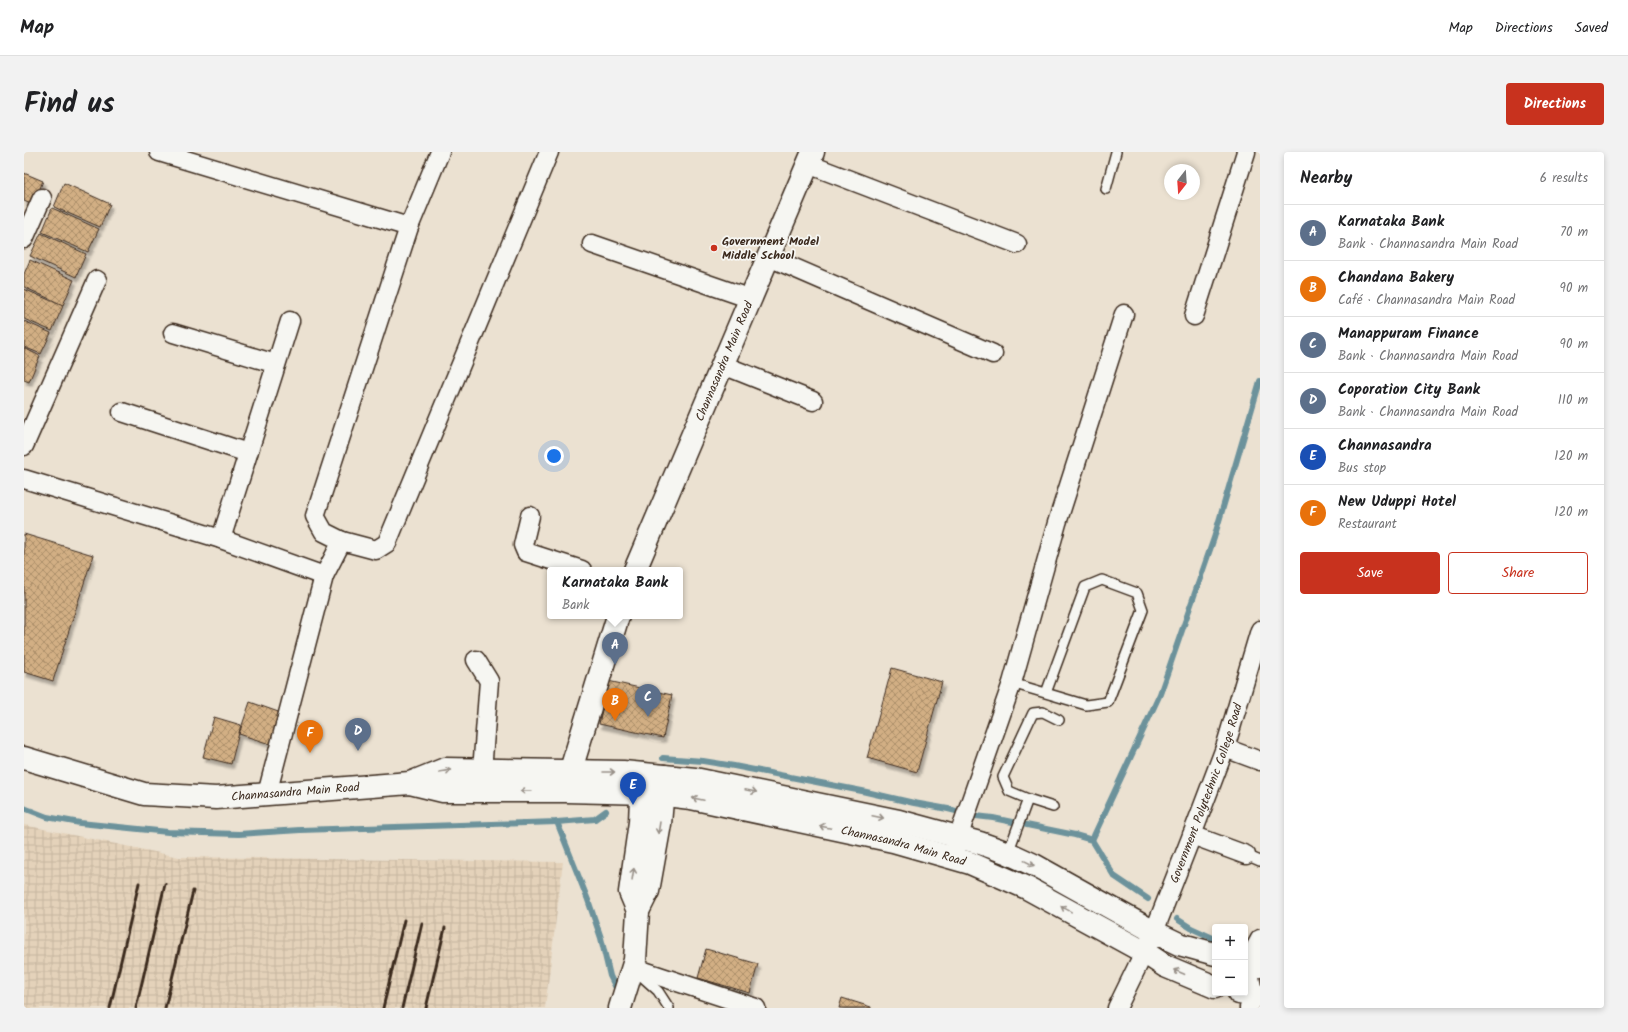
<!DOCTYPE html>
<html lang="en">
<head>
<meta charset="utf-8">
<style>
  body { margin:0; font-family:Kalam,sans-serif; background:#f2f2f2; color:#202124 }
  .controls { position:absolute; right:12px; bottom:12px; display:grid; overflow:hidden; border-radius:4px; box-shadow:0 2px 6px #0003 }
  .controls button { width:36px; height:36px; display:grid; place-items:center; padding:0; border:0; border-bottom:1px solid #e0e0e0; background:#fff; color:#202124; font:20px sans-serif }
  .compass { position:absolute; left:1140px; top:12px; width:36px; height:36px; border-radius:50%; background:#fff; box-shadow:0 2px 6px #0003; rotate:197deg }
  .you { position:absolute; left:530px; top:304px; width:14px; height:14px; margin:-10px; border:3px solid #fff; border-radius:50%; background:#1a73e8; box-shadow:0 0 0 6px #1a73e833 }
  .badge { display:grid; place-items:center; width:26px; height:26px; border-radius:50%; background:#c8321e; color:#fff; font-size:13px; font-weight:700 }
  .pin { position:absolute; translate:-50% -33px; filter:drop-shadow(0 1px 2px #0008) }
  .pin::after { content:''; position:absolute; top:21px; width:14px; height:12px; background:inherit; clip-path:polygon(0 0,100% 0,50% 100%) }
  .popup { position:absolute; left:523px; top:415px; width:136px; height:52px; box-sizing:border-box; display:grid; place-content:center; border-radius:4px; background:#fff; filter:drop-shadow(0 1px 3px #0005); font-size:13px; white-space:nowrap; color:#757577 }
  .popup b { font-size:15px; color:#202124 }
  .popup::after { content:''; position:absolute; left:50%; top:100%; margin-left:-8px; border:8px solid transparent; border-top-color:#fff }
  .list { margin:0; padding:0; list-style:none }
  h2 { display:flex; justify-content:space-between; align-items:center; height:52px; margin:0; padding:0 16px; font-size:17px }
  h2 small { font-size:13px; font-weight:400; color:#757577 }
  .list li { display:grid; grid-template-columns:26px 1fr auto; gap:12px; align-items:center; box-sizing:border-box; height:56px; padding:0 16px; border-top:1px solid #e0e0e0 }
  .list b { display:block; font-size:15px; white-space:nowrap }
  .list p { margin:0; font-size:13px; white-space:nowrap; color:#757577 }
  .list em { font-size:13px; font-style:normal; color:#757577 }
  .actions { display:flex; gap:8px; padding:12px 16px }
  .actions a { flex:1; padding:9px 0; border:1px solid #c8321e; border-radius:4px; text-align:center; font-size:14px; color:#c8321e }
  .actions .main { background:#c8321e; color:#fff }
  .map { position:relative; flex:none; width:1236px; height:856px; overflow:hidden; border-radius:4px }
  header { display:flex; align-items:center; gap:24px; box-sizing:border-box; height:56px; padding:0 20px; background:#fff; border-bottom:1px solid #e0e0e0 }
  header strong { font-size:19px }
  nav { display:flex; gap:22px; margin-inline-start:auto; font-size:14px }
  .intro { display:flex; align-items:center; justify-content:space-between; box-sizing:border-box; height:96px; padding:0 24px }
  h1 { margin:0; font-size:28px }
  .button { padding:10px 18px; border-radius:4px; background:#c8321e; color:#fff; font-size:14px; font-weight:700 }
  main { display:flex; gap:24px; padding:0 24px }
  aside { flex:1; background:#fff; border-radius:4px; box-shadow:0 2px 6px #0003 }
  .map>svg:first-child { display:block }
  .industrial { fill:url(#industrial-grid) }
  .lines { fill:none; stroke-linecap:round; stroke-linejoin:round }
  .stream { stroke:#6c929b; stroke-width:6 }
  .building { fill:url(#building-cross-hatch); stroke:#3b2a1e; filter:url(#shadow) }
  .service-casing { stroke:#3b2a1e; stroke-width:12 }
  .minor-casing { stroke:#3b2a1e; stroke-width:21 }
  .tertiary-casing { stroke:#3b2a1e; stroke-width:25 }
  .secondary-casing { stroke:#3b2a1e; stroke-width:25 }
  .service { stroke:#f6f6f2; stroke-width:9 }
  .minor { stroke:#f6f6f2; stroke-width:18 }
  .tertiary { stroke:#f6f6f2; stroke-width:22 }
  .secondary { stroke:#f6f6f2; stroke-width:22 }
  .rail { stroke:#3b2a1e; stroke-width:3 }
  .oneway { stroke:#989088 }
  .poi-dot { fill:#c8321e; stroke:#f6f6f2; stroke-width:1.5 }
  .labels { text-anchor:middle; stroke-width:3.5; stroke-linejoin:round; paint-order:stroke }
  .poi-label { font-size:12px; font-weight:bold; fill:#3b2a1e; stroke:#f6f6f2; text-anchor:start }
  .street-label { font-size:12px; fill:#3b2a1e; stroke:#f6f6f2 }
</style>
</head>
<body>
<header>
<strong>Map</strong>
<nav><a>Map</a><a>Directions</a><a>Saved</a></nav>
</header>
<div class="intro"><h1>Find us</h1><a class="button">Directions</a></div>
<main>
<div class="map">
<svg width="1236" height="856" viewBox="0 0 1236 856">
  <defs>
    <pattern id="industrial-grid" width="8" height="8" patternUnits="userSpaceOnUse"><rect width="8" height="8" fill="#e4d2ba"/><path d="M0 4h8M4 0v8" fill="none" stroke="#c4b49f"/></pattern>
    <pattern id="building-cross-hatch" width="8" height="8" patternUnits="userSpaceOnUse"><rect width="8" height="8" fill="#d2af84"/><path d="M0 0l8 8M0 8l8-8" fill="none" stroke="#ac8f6b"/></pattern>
    <filter id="shadow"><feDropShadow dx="2.5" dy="4.5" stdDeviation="1" flood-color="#0004"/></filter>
  </defs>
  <rect width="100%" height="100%" fill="#ebe1d1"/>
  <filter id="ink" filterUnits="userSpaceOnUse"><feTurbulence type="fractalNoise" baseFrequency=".025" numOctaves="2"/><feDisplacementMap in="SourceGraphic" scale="8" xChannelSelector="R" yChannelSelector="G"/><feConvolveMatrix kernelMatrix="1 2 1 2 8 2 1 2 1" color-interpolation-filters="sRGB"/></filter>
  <g filter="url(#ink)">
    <path class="industrial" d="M0,673l155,32 384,5 -18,146h-521z"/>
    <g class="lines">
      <g class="stream">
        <path d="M639,606l40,3 31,5 128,25 52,12 34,6 28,7 17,2 82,17 17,5 68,-146 54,-156 46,-157"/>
        <path d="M0,656l23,9 33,6 88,9 71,2 61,-4 257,-8 38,-3 11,-8"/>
        <path d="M533,670l31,78 13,38 9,38 8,16"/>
        <path d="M1068,688l22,36 34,23"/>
        <path d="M1153,767l14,9 24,11"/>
      </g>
    </g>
    <g class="building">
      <path d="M0,21l19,8 -10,24 -9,-4z"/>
      <path d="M40,31l46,21 -10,23 -46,-20z"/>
      <path d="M28,56l47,21 -11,23 -46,-20z"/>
      <path d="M17,81l45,21 -10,23 -46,-21z"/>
      <path d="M6,108l44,20 -11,25 -39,-18v-13z"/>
      <path d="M0,137l39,17 -11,25 -28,-12z"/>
      <path d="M0,169l27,12 -10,21 -17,-7z"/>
      <path d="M0,196l16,8 -11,26 -5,-2z"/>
      <path d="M0,382l69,21 -40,126 -29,-9z"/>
      <path d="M868,516l50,14 -25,90 -50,-14z"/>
      <path d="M584,529l64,14 -9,43 -64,-14z"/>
      <path d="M226,550l34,12 -11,31 -34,-11z"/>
      <path d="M190,565l27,8 -10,39 -28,-7z"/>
      <path d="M682,797l52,15 -8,29 -52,-15z"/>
      <path d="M818,846l29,9v1h-32z"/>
    </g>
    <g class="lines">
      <defs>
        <g id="service">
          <path d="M1082,37l10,-37"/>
          <path d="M988,531l74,22 22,-3 35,-92 -6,-17 -35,-13 -17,7 -39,106"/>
          <path d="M1004,647l-19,-8 -6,-14 30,-64 10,-1 16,8"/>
          <path d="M984,701l20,-54 25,8"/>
          <path d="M1222,703l14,6"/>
          <path d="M615,822l19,17 11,17"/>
        </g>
        <g id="minor">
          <path d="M135,0l250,75"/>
          <path d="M784,12l209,80"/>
          <path d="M0,87l18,-41"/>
          <path d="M568,92l159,55"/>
          <path d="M745,105l224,97"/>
          <path d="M1170,164l52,-164"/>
          <path d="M149,181l103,31"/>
          <path d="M699,213l90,36"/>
          <path d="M98,260l126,41"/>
          <path d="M0,294l73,-166"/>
          <path d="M0,327l197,60"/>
          <path d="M506,364l-7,29 3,7 56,18"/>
          <path d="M318,389l-18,-9 -9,-16 94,-289 31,-75"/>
          <path d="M300,424l18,-35 34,9 11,-7 162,-391"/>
          <path d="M452,508l13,21 -7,90"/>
          <path d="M1201,596l35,13"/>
          <path d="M243,642l57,-218 -103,-37 69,-218"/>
          <path d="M1168,683l54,20"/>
          <path d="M931,699l8,-28 49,-140 45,-160 67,-209"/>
          <path d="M608,815l124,41"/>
          <path id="s1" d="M1093,856l37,-76 38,-97 33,-87 35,-118"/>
          <path d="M1225,856l5,-12 -7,-33 13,-24"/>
        </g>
        <g id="tertiary">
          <path id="s2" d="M611,418l178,-418"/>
          <path d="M541,637l53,-173"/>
          <path d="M614,759l10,-20 12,-67 4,-48"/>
          <path d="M596,856l15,-48 3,-49 -8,-19 10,-70 2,-48"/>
        </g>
        <g id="secondary">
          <path id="s3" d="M0,606l120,36 72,4 194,-15 35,-14 178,3 72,7 204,42 81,22 28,10 26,12 120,67 25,12 36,10"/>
          <path id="s4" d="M386,631l33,8h122l84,2 42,5 202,43 77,22 57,25 117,64 21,14 50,21"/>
          <path d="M1221,811l15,3"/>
          <path d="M1215,841l21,3"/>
        </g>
      </defs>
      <use href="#service" class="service-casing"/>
      <use href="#minor" class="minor-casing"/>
      <use href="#tertiary" class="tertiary-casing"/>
      <use href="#secondary" class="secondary-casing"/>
      <use href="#service" class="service"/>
      <use href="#minor" class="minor"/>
      <use href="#tertiary" class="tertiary"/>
      <use href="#secondary" class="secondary"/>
      <g class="rail">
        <path d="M86,856l29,-125"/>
        <path d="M112,856l29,-124"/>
        <path d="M141,856l28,-117"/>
        <path d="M359,856l21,-88"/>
        <path d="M378,856l20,-85"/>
        <path d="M402,856l19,-80"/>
      </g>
    </g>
    <defs><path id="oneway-shaft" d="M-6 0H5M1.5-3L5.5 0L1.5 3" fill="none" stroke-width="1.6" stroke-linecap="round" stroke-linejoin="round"/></defs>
    <g class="oneway">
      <use href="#oneway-shaft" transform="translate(421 619) rotate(-10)"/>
      <use href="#oneway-shaft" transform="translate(585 620)"/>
      <use href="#oneway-shaft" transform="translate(502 639) rotate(180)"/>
      <use href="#oneway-shaft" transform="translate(727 639) rotate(12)"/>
      <use href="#oneway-shaft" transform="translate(674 647) rotate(-168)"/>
      <use href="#oneway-shaft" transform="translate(854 665) rotate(12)"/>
      <use href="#oneway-shaft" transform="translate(801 675) rotate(-168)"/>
      <use href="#oneway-shaft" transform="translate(635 676) rotate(99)"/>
      <use href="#oneway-shaft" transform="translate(1005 711) rotate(26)"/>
      <use href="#oneway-shaft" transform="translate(609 722) rotate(-81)"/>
      <use href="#oneway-shaft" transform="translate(1042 757) rotate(-151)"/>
      <use href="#oneway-shaft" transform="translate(1155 820) rotate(-157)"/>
    </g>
  </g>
  <circle class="poi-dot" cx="690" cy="96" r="4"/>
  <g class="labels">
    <g class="poi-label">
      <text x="698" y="93">Government Model<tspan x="698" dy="14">Middle School</tspan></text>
    </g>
    <g class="street-label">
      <text dy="4" stroke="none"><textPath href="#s2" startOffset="227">Channasandra Main Road</textPath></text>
      <text dy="4" stroke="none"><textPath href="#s3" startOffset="277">Channasandra Main Road</textPath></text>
      <text dy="4" stroke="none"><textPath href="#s1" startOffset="233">Government Polytechnic College Road</textPath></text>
      <text dy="4" stroke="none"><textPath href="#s4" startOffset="500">Channasandra Main Road</textPath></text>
    </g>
  </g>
</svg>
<div class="controls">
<button>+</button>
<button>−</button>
</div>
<svg class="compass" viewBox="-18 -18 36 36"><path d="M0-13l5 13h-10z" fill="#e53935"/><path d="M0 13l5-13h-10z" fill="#757577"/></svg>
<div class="you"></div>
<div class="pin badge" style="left:591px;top:513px;background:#5c6f8a">A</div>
<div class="popup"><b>Karnataka Bank</b>Bank</div>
<div class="pin badge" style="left:591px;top:569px;background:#e8710a">B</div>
<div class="pin badge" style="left:624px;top:565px;background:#5c6f8a">C</div>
<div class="pin badge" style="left:334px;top:599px;background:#5c6f8a">D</div>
<div class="pin badge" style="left:609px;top:653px;background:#1a4fb4">E</div>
<div class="pin badge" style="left:286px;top:601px;background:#e8710a">F</div>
</div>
<aside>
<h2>Nearby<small>6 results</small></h2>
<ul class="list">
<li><span class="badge" style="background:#5c6f8a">A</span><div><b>Karnataka Bank</b><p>Bank · Channasandra Main Road</p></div><em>70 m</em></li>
<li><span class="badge" style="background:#e8710a">B</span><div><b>Chandana Bakery</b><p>Café · Channasandra Main Road</p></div><em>90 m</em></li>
<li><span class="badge" style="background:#5c6f8a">C</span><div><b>Manappuram Finance</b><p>Bank · Channasandra Main Road</p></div><em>90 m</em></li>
<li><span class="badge" style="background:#5c6f8a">D</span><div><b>Coporation City Bank</b><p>Bank · Channasandra Main Road</p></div><em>110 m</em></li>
<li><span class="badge" style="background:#1a4fb4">E</span><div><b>Channasandra</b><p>Bus stop</p></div><em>120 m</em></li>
<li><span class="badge" style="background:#e8710a">F</span><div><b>New Uduppi Hotel</b><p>Restaurant</p></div><em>120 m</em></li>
</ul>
<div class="actions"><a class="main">Save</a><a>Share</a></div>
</aside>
</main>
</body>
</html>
